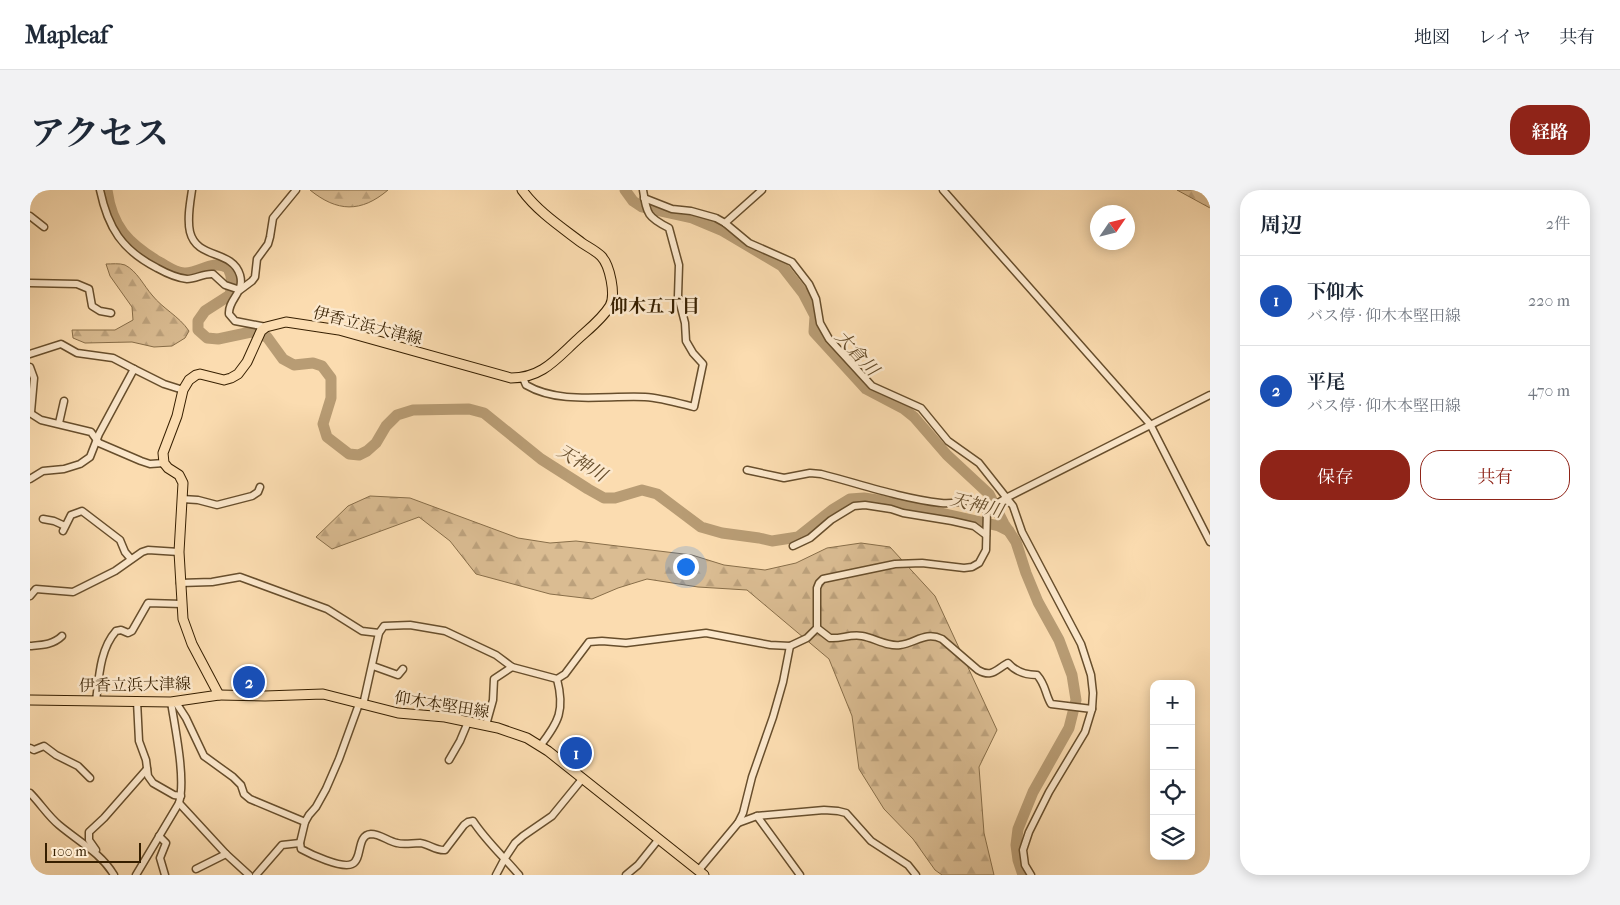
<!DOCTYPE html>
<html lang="ja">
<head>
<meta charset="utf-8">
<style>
  body { margin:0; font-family:"IM FELL French Canon","Noto Serif JP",serif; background:#f2f2f3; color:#1f2937 }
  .controls { position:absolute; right:15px; bottom:15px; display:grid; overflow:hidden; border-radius:10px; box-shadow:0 2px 12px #0003 }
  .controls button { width:45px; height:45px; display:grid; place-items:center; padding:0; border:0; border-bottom:1px solid #e0e1e3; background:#fff; color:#1f2937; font:25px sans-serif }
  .compass { position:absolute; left:1060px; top:15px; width:45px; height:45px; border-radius:50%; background:#fff; box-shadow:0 2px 12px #0003; rotate:55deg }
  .scale { position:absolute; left:15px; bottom:12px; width:96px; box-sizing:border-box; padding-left:5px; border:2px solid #361f00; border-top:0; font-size:14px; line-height:18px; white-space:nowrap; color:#361f00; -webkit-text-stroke:4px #fce8cc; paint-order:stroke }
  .you { position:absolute; left:655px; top:376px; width:18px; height:18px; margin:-12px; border:4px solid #fff; border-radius:50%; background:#1a73e8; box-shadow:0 0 0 8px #1a73e833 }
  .badge { display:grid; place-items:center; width:32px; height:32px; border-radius:50%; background:#8f2418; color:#fff; font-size:16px; font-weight:700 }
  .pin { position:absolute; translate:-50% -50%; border:2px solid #fff; box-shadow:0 1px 5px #0006 }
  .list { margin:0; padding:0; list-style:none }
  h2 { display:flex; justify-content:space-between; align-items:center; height:65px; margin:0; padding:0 20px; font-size:21px }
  h2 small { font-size:16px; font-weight:400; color:#747a83 }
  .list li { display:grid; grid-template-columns:32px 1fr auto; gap:15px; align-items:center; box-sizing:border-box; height:90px; padding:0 20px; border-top:1px solid #e0e1e3 }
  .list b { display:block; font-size:19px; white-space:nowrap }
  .list p { margin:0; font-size:16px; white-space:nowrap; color:#747a83 }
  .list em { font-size:16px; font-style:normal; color:#747a83 }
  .actions { display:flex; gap:10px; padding:15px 20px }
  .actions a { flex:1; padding:11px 0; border:1px solid #8f2418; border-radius:20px; text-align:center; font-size:18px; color:#8f2418 }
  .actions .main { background:#8f2418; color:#fff }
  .icon { flex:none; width:28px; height:28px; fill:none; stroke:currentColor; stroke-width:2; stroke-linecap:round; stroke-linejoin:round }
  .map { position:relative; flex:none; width:1180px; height:685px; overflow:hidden; border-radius:20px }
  header { display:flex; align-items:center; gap:30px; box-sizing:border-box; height:70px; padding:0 25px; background:#fff; border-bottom:1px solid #e0e1e3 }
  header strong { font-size:24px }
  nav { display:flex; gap:28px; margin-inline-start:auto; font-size:18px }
  .intro { display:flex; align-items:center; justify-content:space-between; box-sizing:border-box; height:120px; padding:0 30px }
  h1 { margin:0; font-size:35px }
  .button { padding:12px 22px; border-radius:20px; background:#8f2418; color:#fff; font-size:18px; font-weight:700 }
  main { display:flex; gap:30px; padding:0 30px }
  aside { flex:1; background:#fff; border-radius:20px; box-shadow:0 2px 12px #0003 }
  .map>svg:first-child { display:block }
  .forest { fill:url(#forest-firs); stroke:#886e49 }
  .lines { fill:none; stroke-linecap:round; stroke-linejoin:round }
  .river { stroke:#b89c74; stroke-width:11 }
  .minor-casing { stroke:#674e2c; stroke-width:9 }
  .major-casing { stroke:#361f00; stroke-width:11 }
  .minor { stroke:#fce8cc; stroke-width:6 }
  .major { stroke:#fbdcb0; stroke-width:9 }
  .labels { text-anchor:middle; stroke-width:5; stroke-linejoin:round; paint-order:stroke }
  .street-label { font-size:16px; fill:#361f00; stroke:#fce8cc }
  .neighbourhood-label { font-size:18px; font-weight:bold; fill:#361f00; stroke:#fce8cc }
  .water-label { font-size:18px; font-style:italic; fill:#644b29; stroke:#fce8cc }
</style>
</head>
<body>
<header>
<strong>Mapleaf</strong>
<nav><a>地図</a><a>レイヤ</a><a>共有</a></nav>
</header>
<div class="intro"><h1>アクセス</h1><a class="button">経路</a></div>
<main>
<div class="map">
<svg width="1180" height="685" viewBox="0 0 1180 685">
  <defs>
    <pattern id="forest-firs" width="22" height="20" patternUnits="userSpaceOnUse" patternTransform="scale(1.25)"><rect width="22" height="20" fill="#dabc92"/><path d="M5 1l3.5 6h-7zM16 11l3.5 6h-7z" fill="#bca17c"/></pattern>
  </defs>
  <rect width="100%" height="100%" fill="#fbdcb0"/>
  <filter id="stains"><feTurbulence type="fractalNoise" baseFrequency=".004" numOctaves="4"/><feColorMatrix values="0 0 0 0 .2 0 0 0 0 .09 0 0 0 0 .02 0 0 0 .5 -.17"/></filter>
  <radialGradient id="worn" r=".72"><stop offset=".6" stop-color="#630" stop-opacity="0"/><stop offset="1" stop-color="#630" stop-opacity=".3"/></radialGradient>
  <g class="forest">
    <path d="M280,0h78c-27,23 -51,22 -78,0z"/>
    <path d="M1147,0h33v18z"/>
    <path d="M76,74c5,0 14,-1 19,1 12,6 19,21 27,30 11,14 27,21 37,36l-4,7 -13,8 -18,1 -22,-5 -47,1 -12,-5 -1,-8h43l18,-10 -1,-13 -22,-31z"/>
    <path d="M340,306l40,2 108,40 32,5 26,-2 116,14 32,10 41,5 31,-7 31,-15 34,-5 29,4 45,49 62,134 -18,37 5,66 10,42h-52l-7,-5 -22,-31 -29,-30 -25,-40 -7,-53 -23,-57 -82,-69 -49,-3 -51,-8 -29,9 -26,11 -42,-5 -74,-20 -26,-33 -31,-24 -87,32 -16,-12 32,-31z"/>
  </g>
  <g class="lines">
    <g class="river">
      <path d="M77,0c5,37 21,53 52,72 8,4 15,10 25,11 16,1 27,-14 44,-5 5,9 4,17 2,27l-25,16 -7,10v9l9,8 11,1 33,-7 16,5 16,22 11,6 19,-2 9,3 9,12v20l-8,26 4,13 22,17 10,1 8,-4 9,-8 10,-17 11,-11 16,-5 56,-1 15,4 57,46 47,30 16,9h11l27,-8 15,4 44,33 21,6 37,5 13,3 26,-4 34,-27 18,-11 14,-1 27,4 108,24 10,5"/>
      <path d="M595,0l8,11 9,6 50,11 31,13 59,35 21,27 12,23 -1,16 52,57 38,20 10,8 33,38 42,39 15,30 12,18 10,31 12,29 21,38 13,35 4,25 -7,28 -36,64 -15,37 -2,16 2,15 5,15"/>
    </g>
    <defs>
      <g id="minor">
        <path d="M70,0c8,38 22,60 57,78 9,5 19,10 30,11 9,0 17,-6 26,-5l12,11 15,5 12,-9 3,-4 2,-18 11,-15 2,-7 3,-19 23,-28"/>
        <path d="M162,0c-2,13 -5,29 -2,42 7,28 42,17 50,43 5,18 -12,24 -11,39l6,7 31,6"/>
        <path d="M913,0l207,234 60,118"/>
        <path d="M614,8l28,11 19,2 25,7 9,5 24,20 43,19 17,22 7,15 4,24 9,16 43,47 49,22 27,33 31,22 34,43 9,26 59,112 10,31 2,18 -1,16 -7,23 -36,60 -20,40 -6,18 2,15 6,10"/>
        <path d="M0,26l14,11"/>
        <path d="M695,33l37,-33"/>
        <path d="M0,93l47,1 12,5 3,17 8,5 11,2"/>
        <path d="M0,164l31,-10 16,9 36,5 21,11"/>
        <path d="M0,177l4,11 -3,34"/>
        <path d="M493,188l3,7c34,20 81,10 119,12 16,1 33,6 49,10l9,-43 -10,-11 -7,-12 -1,-18 -7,-27 1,-31 -10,-37c-22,-11 -22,-14 -26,-38"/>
        <path d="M0,223l11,7 50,12 8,11 42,18 9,3 14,-1"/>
        <path d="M29,233l5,-22"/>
        <path d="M0,289l13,-8 21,-2 16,-5 10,-7 9,-23 35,-65 30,15 19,6"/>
        <path d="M152,309l16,1 19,5 35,-9 6,-4 2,-5"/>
        <path d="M957,320l19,-12 204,-103"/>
        <path d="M13,329l11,2 11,5"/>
        <path d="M33,341l8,-16 11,-4 38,29 5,12 6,7"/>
        <path d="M763,356l17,-8 21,-18 23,-14 11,-1 26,4 12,4 49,8 22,5 12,9"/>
        <path d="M150,393l32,-1 28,-5 87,32 35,22 17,2"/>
        <path d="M0,406l6,-7 37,3 42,-21 27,-19 6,-2 31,2"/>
        <path d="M787,438l13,10c11,1 20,-4 32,-2 12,2 26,11 38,9 16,-2 25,-14 42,-6l36,31c14,8 17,0 30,-7 8,9 17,12 29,12 9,10 8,19 14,29l41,5"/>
        <path d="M0,456c11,-1 23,-1 32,-10"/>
        <path d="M343,476l25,9 5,-6"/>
        <path d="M66,511c3,-24 4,-52 20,-70l5,-1 7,3 4,-2 16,-28 34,1"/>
        <path d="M107,511l2,40 7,19 2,16 5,7 21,12 7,1"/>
        <path d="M145,511l11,17 18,38 29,21 8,8 3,9 6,5 55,23"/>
        <path d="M329,514l-20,55 -13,30 -10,18 -7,8 -4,7 -5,21 1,6c9,5 41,20 51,15 11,-5 4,-29 19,-30 9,0 17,7 26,9 7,2 15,0 23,0 9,1 16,8 25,7l19,-25 4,-3 5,-1c13,20 31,36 46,54"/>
        <path d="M333,515l16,-72 5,-7 26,-1 35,6 51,24 16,12 45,12 8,-5 24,-32 13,-1 24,2 80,-10 64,12 20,1 17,-8 10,-10v-40l2,-5 4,-4 72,-15 27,-1 42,5 8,-1 7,-4 7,-13 1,-40c-15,-18 -27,-4 -46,-7 -41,-5 -81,-19 -120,-29l-11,-1 -26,5 -37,-8"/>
        <path d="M456,535l7,-25 1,-21 18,-12"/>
        <path d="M510,556c19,-24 25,-36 17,-67"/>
        <path d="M0,558l4,2 10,-4 12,9 22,11 12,12"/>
        <path d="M419,570l11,-19 8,-19"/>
        <path d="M0,603c10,10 18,23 29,32 19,16 42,28 55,50"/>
        <path d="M149,613l47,51 23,21"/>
        <path d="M727,626l43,59"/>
        <path d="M708,633l19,-7 67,-6 14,1 8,2 25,28 37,24 8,10"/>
        <path d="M129,646l7,7 -6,15 5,17"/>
        <path d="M66,660l-7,-10v-8l15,-14 43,-49"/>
        <path d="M166,679l30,-15"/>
        <path d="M668,681l40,-48 5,-10 9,-36 21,-60 10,-35 7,-36"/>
        <path d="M106,685l43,-72c7,-24 -4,-75 -8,-101"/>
        <path d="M226,685l26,-30 18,-2"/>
        <path d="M466,685l9,-17 10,-15 8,-7 29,-20 31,-38"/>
        <path d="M596,685l12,-10 20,-25"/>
      </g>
      <g id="major">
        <path d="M189,505l46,1 58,-2 75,19 47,4 53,11 29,10 21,13 156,124"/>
        <path d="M0,510l141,2 48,-7 -27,-51 -9,-25 -4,-67 4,-69 -4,-8 -11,-7 -4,-5 -1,-10 14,-37 6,-26 6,-10 7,-5 4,-1 24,6 7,-2 7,-4 9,-12 14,-31 5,-4 20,-5 53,8 172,48c31,0 45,-19 67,-39 11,-10 24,-20 32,-33 6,-11 0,-41 -9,-50 -5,-5 -13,-9 -19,-13 -21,-16 -45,-32 -60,-53"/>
      </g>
    </defs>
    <use href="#minor" class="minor-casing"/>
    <use href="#major" class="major-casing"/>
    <use href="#minor" class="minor"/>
    <use href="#major" class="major"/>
  </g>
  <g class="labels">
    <g class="street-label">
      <text transform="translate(338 135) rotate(14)" y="6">伊香立浜大津線</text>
      <text transform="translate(105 494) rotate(-1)" y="6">伊香立浜大津線</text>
      <text transform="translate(412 514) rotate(9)" y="6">仰木本堅田線</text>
    </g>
    <g class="neighbourhood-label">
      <text x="625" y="122">仰木五丁目</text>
    </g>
    <g class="water-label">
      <text transform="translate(827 163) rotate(47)" y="6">大倉川</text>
      <text transform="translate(552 273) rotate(31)" y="6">天神川</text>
      <text transform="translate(947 315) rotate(14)" y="6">天神川</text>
    </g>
  </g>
  <rect width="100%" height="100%" filter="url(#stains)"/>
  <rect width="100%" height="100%" fill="url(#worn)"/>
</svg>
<div class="controls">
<button>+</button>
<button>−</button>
<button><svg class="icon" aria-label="locate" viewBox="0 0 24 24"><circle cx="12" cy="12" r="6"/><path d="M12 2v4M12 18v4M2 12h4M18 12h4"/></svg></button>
<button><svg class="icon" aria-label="layers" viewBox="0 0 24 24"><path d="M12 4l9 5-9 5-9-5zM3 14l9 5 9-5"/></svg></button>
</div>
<svg class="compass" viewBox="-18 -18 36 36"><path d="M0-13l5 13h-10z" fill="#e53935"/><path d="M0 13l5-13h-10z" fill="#747a83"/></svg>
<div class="scale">100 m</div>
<div class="you"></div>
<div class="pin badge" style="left:546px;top:563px;background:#1a4fb4">1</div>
<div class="pin badge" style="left:219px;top:492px;background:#1a4fb4">2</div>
</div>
<aside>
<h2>周辺<small>2件</small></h2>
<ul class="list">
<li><span class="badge" style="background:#1a4fb4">1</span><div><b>下仰木</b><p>バス停 · 仰木本堅田線</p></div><em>220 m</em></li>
<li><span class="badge" style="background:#1a4fb4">2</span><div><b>平尾</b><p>バス停 · 仰木本堅田線</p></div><em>470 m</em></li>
</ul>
<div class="actions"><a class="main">保存</a><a>共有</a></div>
</aside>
</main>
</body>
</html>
